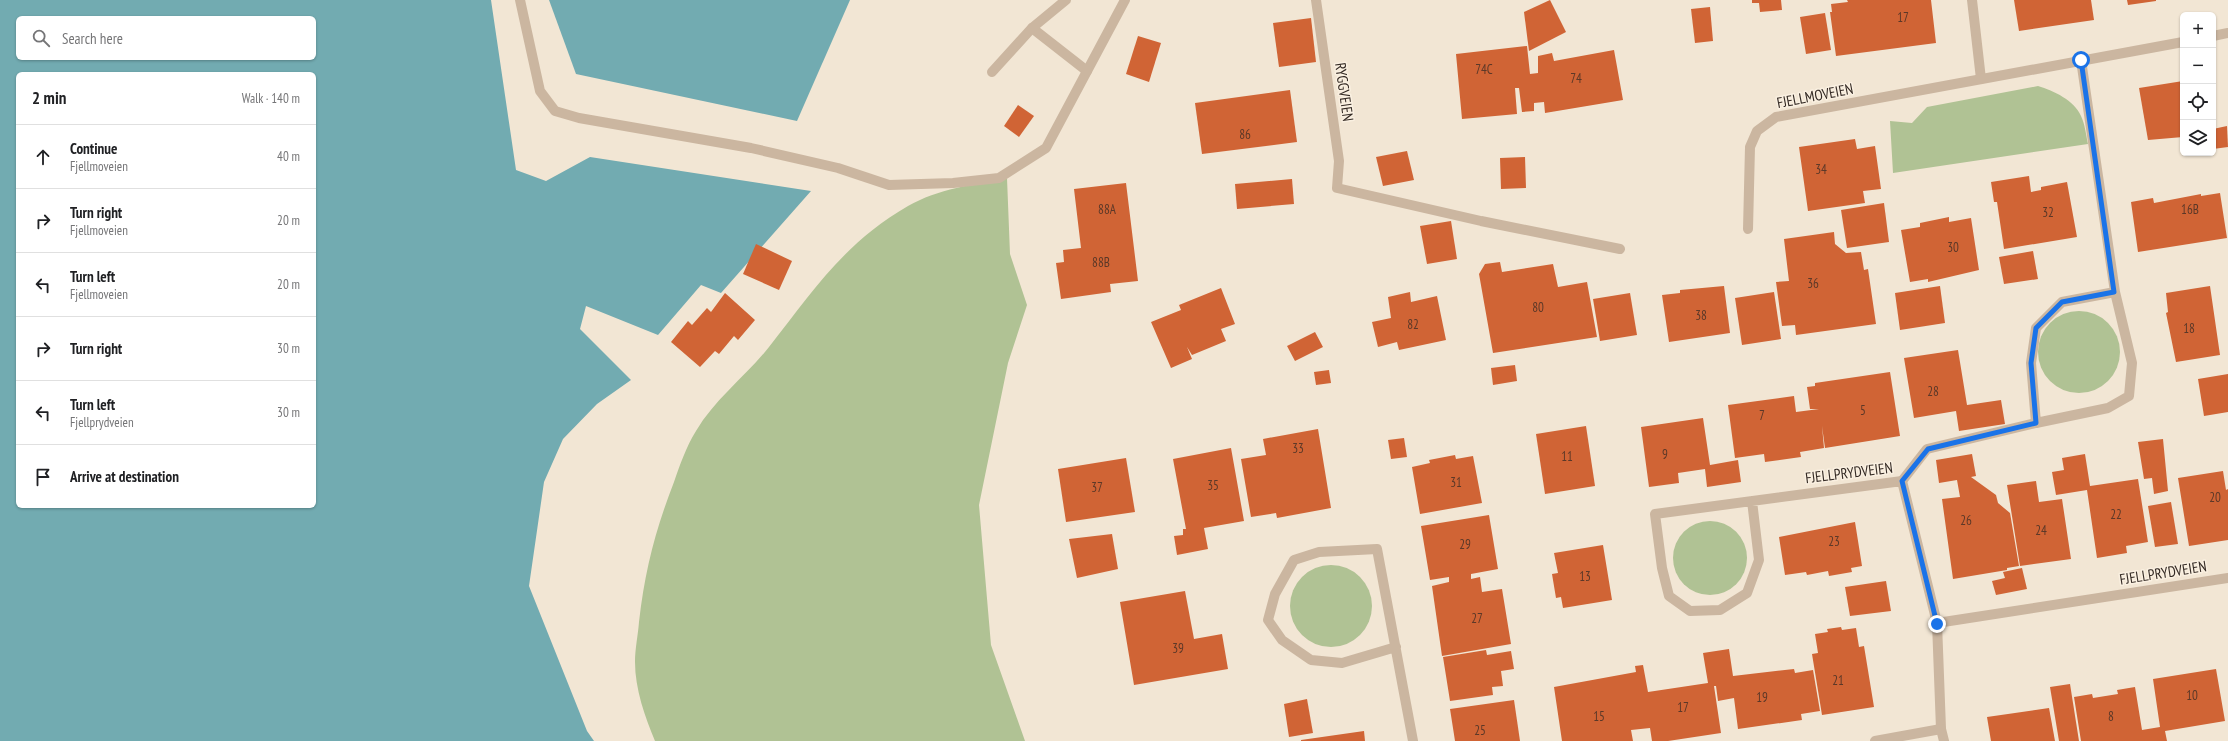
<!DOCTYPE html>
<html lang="en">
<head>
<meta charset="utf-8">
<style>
  body { margin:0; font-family:"PT Sans Narrow",sans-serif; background:#f6f6f6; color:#202124 }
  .controls { position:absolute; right:12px; top:12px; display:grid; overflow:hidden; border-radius:6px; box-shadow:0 1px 3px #0004 }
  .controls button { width:36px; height:36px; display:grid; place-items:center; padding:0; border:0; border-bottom:1px solid #e0e0e0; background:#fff; color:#202124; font:20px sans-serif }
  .stop { position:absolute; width:12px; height:12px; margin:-9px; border:3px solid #1a73e8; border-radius:50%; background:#fff }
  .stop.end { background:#1a73e8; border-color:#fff; box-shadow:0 1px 4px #0008 }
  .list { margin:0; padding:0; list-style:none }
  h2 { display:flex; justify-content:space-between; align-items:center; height:52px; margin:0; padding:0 16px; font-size:17px }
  h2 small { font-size:13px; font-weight:400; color:#757577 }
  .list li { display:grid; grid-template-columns:26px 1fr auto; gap:12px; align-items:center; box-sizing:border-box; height:64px; padding:0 16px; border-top:1px solid #e0e0e0 }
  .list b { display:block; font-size:15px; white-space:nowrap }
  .list p { margin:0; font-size:13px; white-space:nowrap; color:#757577 }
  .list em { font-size:13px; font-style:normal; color:#757577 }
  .icon { flex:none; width:22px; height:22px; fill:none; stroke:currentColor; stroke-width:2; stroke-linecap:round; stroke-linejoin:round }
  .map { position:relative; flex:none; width:2228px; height:741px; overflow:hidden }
  .search { position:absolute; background:#fff; box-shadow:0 1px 3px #0004; left:16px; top:16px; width:300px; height:44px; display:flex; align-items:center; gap:10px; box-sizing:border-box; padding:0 14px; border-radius:6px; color:#757577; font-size:15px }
  .panel { position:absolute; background:#fff; box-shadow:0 1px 3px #0004; left:16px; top:72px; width:300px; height:436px; border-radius:6px }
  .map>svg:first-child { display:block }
  .green { fill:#b0c294 }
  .water { fill:#72abb1; fill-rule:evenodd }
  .building { fill:#d06435 }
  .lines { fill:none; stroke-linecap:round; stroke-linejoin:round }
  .lane { stroke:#cbb6a0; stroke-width:10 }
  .street { stroke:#cbb6a0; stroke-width:10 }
  .route { stroke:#1a73e8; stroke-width:5 }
  .labels { text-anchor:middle; stroke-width:3; stroke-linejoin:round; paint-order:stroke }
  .number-label { font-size:13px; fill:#5b3828 }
  .street-label { font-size:15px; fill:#342a24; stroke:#faf0e1 }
</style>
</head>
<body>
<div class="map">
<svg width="2228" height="741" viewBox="0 0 2228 741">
  <rect width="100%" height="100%" fill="#f2e6d4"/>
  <g class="green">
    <path d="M2038,86c16,5 36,14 43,30 4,8 5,19 7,28l-195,29 -3,-52 22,2 15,-16z"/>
    <path d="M1007,178l3,76 17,51 -19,58 -29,142 12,140 34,96h-370c-10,-24 -20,-52 -20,-79 0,-13 3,-27 4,-40 6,-52 16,-91 35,-140 6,-17 12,-35 22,-51 19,-32 50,-55 73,-84 44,-56 75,-104 139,-141 30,-17 66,-22 99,-28z"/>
    <circle cx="2079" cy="352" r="41"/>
    <circle cx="1710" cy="558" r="37"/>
    <circle cx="1331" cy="606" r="41"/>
  </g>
  <g class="water">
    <path d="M0,0h491l25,170 30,11 44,-24 221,34 -90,102 -20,-8 -43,50 -72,-29 -6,23 51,51 -34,24 -34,35 -19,43 -15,104 58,145 7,10h-594zM18,18h296v40h-296zM18,74h296v432h-296z"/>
    <path d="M549,0h301l-53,121 -221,-47z"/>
  </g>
  <g class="building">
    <path d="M1550,0l16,32 -37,19 -5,-39z"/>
    <path d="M1752,0h29l1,10 -22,2 -1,-9h-7z"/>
    <path d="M1847,0h84l5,43 -100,13 -6,-44h2l-1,-8 17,-2z"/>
    <path d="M2014,0h77l3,20 -75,11z"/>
    <path d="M2127,0h29v1l-28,4z"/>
    <path d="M1710,7l3,34 -18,2 -4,-34z"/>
    <path d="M1825,13l6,37 -25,4 -6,-37z"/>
    <path d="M1311,18l5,44 -37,5 -6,-44z"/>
    <path d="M1138,36l23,7 -12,39 -23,-8z"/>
    <path d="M1527,46l3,28 8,-1v-17l14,-3 2,8 60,-11 9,50 -78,13 -1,-11 -10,1v8l-12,1 -3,-24h-4l2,26 -55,5 -6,-65z"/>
    <path d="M2183,81v56l-35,3 -9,-52z"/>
    <path d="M1290,90l7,52 -95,12 -7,-51z"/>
    <path d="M1018,105l16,11 -15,21 -15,-11z"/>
    <path d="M2227,126l1,21 -15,2v-20z"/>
    <path d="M1855,139l2,10 18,-3 6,43 -18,2 2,12 -57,8 -9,-64z"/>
    <path d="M1407,151l7,29 -31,6 -7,-29z"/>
    <path d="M1525,157l1,31 -25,1 -1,-31z"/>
    <path d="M2029,176l2,16 10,-2v-3l26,-5 10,55 -73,12 -7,-47h-3l-3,-20z"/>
    <path d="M1292,179l2,25 -57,5 -2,-25z"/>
    <path d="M1126,183l12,98 -28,3 1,8 -50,7 -5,-36 8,-1 -1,-12 18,-2 -7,-59z"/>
    <path d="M2220,193l7,45 -89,14 -7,-50 22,-4 1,5 47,-9v2z"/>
    <path d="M1884,203l5,39 -42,6 -6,-38z"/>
    <path d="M1949,217v5l22,-4 8,52 -51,12v-3l-18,3 -9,-52 19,-3v-4z"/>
    <path d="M1451,221l6,38 -30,5 -7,-38z"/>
    <path d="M1834,232l1,12 11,9 15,-1 3,18 4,-1 8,55 -80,11 -1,-10 -13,1 -6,-44 13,-1 -5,-42z"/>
    <path d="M756,244l36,17 -13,29 -36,-16z"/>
    <path d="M2033,251l5,28 -34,5 -5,-27z"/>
    <path d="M1500,262l2,10 51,-8 5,23 29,-5 10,55 -104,16 -14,-79 6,-10z"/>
    <path d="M1724,286l6,47 -61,9 -7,-47 18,-2v-3z"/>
    <path d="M1940,286l5,37 -45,7 -5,-37z"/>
    <path d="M2210,286l10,69 -44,7 -10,-49 2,-1 -2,-19z"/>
    <path d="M1221,288l14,36 -14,5 5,12 -34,14 -5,-8 5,12 -21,9 -20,-46 30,-12 -2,-5z"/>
    <path d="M1410,292l1,10 26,-6 9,44 -47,10 -2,-8 -19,5 -6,-25 19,-4 -3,-21z"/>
    <path d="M1774,292l7,47 -39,6 -7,-47z"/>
    <path d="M725,293l30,27 -17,20 -4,-4 -15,18 -4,-3 -15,16 -29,-25 17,-21 4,4 15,-17 4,4z"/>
    <path d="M1630,293l7,42 -37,6 -7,-42z"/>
    <path d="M1315,332l8,15 -28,14 -8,-15z"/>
    <path d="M1958,350l9,55 34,-5 4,24 -46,7 -3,-20 -42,7 -10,-60z"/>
    <path d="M1515,365l2,16 -24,4 -2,-17z"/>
    <path d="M1329,370l2,13 -15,2 -2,-13z"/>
    <path d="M1890,372l10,64 -75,12 -3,-22 2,22 -24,4 1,5 -36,5 -1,-8 -29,4 -7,-53 66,-9 2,16 23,-3h-9l-3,-22 8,-1v-3z"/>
    <path d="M2228,374v38l-24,4 -6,-37z"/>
    <path d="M1703,418l7,47 28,-5 3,22 -34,5 -2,-18 -27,4 1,10 -30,4 -8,-60z"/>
    <path d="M1586,426l9,60 -50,8 -9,-60z"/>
    <path d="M1318,429l13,79 -54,10 -1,-5 -25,4 -10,-58 25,-4 -3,-16z"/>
    <path d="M1404,438l3,19 -16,2 -3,-19z"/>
    <path d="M2163,439l5,52 -14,3 -2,-16 -8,1 -6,-37z"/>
    <path d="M1231,448l13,73 -40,7 4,21 -31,6 -3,-19 9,-1v-6h3l-13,-70z"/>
    <path d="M1972,454l4,22 -5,1 25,18 2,8 12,10 9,53 -12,2v2l-54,9 -11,-80 18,-2 -3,-17 -18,3 -3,-23z"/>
    <path d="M2085,454l5,32 48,-7 10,63 -22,4 1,7 -30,5 -10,-68 -31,5 -4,-23 12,-2 -2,-12z"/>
    <path d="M1455,455l1,4 17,-3 9,47 -62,11 -8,-47 18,-4 -1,-3z"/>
    <path d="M1126,458l9,54 -69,10 -8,-53z"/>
    <path d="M2223,471l3,19 2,-1v51l-39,6 -11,-68z"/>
    <path d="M2036,481l3,21 23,-3 9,60 -51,7 -13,-81z"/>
    <path d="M2171,502l7,42 -23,3 -7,-41z"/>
    <path d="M1489,515l9,54 -27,5v5l9,-2 2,15 20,-3 9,55 -69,12 -10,-70 17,-4v-5l-19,3 -9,-54z"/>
    <path d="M1855,522l7,44 -11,2 1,4 -23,4 -1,-5 -21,4 -1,-3 -21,3 -6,-38z"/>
    <path d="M1112,534l6,35 -41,9 -8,-39z"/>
    <path d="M1603,545l9,55 -49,8 -2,-11 -5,1 -4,-24 6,-1 -4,-20z"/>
    <path d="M2022,568l5,21 -31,6 -4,-14 13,-3 -2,-6z"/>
    <path d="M1886,581l5,30 -41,5 -5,-29z"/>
    <path d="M1185,591l9,48 28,-5 6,35 -94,16 -14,-83z"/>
    <path d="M1841,627l1,3 14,-2 3,19 5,-1 10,61 -52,8 -10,-61 6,-1 -3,-19 13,-2 -1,-3z"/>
    <path d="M1729,649l4,27 61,-7 1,4 18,-3 7,41 -19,3 1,6 -64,9 -4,-31 -16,3 -2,-15h-2l7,47 -53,8h-16l-2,-13 -19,2 2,11h-71l-8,-54 82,-15 -1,-6 8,-1 5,27 60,-9 -5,-30z"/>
    <path d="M1486,650l1,5 24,-4 3,18 -13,2 2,15 -11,1 1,8 -43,6 -7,-44z"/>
    <path d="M2216,669l9,52 -60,10 2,10h-86l-7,-44 18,-3 1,4 25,-4 -1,-4 18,-3 7,43 18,-3 -7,-48z"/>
    <path d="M2070,684l9,57h-20l-9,-54z"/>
    <path d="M1307,699l6,34 -24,4 -5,-33z"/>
    <path d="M1514,700l6,41h-65l-5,-32z"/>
    <path d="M2049,708l6,33h-64l-4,-24z"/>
    <path d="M1364,731l1,10h-64v-1z"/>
  </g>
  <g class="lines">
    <g class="lane">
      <path d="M520,0l20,91 15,20 24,7 172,30 87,20 51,17 64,-2 46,-5 47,-30 79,-148"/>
      <path d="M1032,28l55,43"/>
      <path d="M992,72l40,-44 34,-28"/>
      <path d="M1902,481l25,-32 109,-26"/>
    </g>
    <g class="street">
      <path d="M1316,0l23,161 -2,27 144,33 139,28"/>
      <path d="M1972,0l9,79"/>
      <path d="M2213,36l15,-3"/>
      <path d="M2081,60l34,232 17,71 -3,33 -21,12 -72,15 -5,-60 5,-35 26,-26 53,-10"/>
      <path d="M1748,229l2,-82 7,-16 19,-14 407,-75"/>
      <path d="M1752,501l7,59 -12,33 -27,17 -30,1 -21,-15 -7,-28 -7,-54 247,-33 35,142 4,106 3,12"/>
      <path d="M1937,623l291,-45"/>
      <path d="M1396,647l-54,16 -31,-3 -29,-20 -14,-20 7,-26 19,-34 25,-8 58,-3 36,192"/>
      <path d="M1875,741l66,-12"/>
    </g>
  </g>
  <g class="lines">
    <path class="route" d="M1937,624l-35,-143 26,-32 108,-26 -5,-60 5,-35 26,-26 52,-10 -33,-232"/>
  </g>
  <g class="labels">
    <g class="number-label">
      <text x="1903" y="22">17</text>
      <text x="1484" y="74">74C</text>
      <text x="1576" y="83">74</text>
      <text x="1245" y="139">86</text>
      <text x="1821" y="174">34</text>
      <text x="1107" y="214">88A</text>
      <text x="2190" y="214">16B</text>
      <text x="2048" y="217">32</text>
      <text x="1953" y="252">30</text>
      <text x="1101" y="267">88B</text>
      <text x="1813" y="288">36</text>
      <text x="1538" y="312">80</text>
      <text x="1701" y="320">38</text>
      <text x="1413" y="329">82</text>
      <text x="2189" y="333">18</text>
      <text x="1933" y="396">28</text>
      <text x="1863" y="415">5</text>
      <text x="1762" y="420">7</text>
      <text x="1298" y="453">33</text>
      <text x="1665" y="459">9</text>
      <text x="1567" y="461">11</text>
      <text x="1456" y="487">31</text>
      <text x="1213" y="490">35</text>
      <text x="1097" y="492">37</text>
      <text x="2215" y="502">20</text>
      <text x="2116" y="519">22</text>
      <text x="1966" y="525">26</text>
      <text x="2041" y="535">24</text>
      <text x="1834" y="546">23</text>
      <text x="1465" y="549">29</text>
      <text x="1585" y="581">13</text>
      <text x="1477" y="623">27</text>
      <text x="1178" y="653">39</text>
      <text x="1838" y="685">21</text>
      <text x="2192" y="700">10</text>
      <text x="1762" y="702">19</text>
      <text x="1683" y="712">17</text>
      <text x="1599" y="721">15</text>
      <text x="2111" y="721">8</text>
      <text x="1480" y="735">25</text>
    </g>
    <g class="street-label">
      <text transform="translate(1344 92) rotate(82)" y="5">RYGGVEIEN</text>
      <text transform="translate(1815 96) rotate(-11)" y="5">FJELLMOVEIEN</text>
      <text transform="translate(1849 473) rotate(-7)" y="5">FJELLPRYDVEIEN</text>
      <text transform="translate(2163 573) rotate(-9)" y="5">FJELLPRYDVEIEN</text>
    </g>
  </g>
</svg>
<div class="controls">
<button>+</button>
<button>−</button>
<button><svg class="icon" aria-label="locate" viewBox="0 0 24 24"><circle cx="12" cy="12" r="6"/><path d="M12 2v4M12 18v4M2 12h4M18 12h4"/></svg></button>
<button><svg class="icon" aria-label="layers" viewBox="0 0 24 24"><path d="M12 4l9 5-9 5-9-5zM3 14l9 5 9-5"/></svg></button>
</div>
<div class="stop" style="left:2081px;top:60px"></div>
<div class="stop end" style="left:1937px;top:624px"></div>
<div class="search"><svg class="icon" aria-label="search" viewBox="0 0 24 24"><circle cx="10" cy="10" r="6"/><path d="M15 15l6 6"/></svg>Search here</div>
<section class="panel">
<h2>2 min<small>Walk · 140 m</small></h2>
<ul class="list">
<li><svg class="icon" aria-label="ahead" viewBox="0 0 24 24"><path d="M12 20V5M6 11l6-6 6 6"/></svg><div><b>Continue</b><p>Fjellmoveien</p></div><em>40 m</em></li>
<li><svg class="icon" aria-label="right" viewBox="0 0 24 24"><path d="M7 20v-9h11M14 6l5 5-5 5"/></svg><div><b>Turn right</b><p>Fjellmoveien</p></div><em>20 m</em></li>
<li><svg class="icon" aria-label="left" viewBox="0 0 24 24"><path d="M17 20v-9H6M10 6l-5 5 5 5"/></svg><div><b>Turn left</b><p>Fjellmoveien</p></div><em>20 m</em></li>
<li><svg class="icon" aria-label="right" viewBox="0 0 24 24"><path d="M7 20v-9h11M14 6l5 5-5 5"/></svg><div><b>Turn right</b></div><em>30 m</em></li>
<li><svg class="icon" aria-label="left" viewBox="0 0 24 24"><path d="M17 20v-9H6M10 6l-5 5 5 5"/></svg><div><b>Turn left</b><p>Fjellprydveien</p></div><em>30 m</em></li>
<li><svg class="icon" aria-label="arrive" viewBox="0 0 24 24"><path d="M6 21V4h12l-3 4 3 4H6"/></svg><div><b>Arrive at destination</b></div></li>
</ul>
</section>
</div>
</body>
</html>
